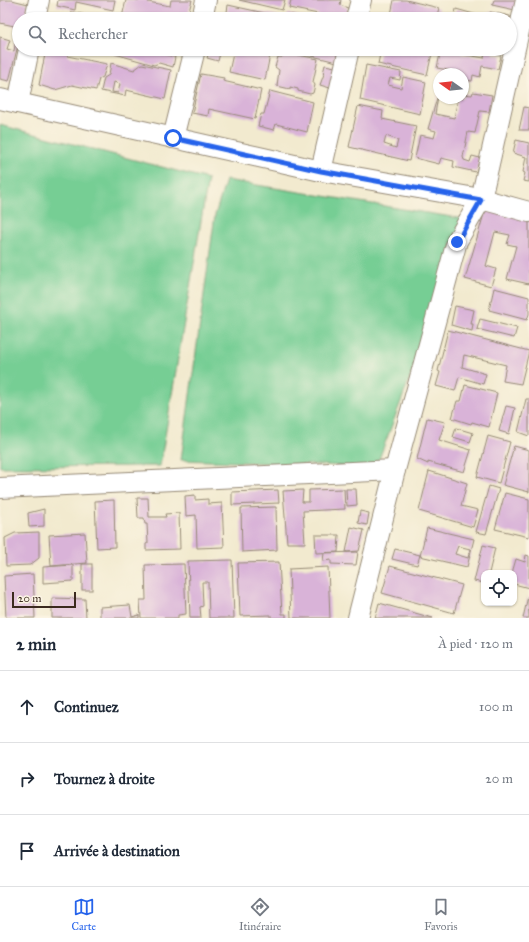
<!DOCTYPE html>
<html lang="fr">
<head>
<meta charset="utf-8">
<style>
  body { margin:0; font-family:"IM FELL Great Primer",serif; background:#f6f6f7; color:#1f2937 }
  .controls { position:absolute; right:12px; bottom:12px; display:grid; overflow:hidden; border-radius:8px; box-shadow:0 1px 3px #0004 }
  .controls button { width:36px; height:36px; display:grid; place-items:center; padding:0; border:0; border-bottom:1px solid #e0e1e3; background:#fff; color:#1f2937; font:20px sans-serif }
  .compass { position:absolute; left:433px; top:68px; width:36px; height:36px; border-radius:50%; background:#fff; box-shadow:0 1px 3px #0004; rotate:285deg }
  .scale { position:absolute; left:12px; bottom:10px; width:64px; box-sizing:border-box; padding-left:4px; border:2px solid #3b2a1e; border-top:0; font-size:11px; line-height:14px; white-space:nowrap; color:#3b2a1e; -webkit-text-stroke:3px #fcf5e5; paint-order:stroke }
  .stop { position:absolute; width:12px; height:12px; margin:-9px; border:3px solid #2563eb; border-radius:50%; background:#fff }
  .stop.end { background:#2563eb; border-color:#fff; box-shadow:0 1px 4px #0008 }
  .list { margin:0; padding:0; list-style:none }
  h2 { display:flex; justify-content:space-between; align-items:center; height:52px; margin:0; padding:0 16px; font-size:17px }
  h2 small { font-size:13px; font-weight:400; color:#747a83 }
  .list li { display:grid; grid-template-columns:26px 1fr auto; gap:12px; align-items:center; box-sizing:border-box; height:72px; padding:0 16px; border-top:1px solid #e0e1e3 }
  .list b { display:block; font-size:15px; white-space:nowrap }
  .list em { font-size:13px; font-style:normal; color:#747a83 }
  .icon { flex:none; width:22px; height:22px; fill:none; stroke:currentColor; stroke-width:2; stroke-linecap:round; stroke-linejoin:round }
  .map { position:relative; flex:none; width:529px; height:618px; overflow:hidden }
  .search { position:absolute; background:#fff; box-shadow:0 1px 3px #0004; left:12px; right:12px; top:12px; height:44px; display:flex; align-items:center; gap:10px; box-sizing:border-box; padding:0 14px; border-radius:22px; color:#747a83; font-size:15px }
  .sheet { height:268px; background:#fff }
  nav { display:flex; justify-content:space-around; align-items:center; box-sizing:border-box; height:56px; border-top:1px solid #e0e1e3; background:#fff; font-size:11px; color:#747a83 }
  nav a { display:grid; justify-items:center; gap:2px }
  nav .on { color:#2563eb }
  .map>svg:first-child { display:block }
  .green { fill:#76ce94; stroke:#587c59 }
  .building { fill:#d9b3d8; fill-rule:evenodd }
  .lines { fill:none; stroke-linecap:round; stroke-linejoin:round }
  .minor-casing { stroke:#968a76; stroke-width:22 }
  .minor { stroke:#fff; stroke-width:20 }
  .route { stroke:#2563eb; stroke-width:5 }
</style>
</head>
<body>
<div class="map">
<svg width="529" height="618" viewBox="0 0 529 618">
  <rect width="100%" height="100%" fill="#fcf5e5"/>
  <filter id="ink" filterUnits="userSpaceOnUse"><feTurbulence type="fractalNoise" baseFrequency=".025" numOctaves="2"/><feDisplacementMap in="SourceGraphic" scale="8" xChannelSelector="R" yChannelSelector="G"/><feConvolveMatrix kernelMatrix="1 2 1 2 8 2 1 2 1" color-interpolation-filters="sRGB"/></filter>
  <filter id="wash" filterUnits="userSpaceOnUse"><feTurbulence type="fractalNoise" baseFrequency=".012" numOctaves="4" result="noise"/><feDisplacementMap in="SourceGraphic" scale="16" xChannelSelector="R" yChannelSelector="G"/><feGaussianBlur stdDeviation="0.9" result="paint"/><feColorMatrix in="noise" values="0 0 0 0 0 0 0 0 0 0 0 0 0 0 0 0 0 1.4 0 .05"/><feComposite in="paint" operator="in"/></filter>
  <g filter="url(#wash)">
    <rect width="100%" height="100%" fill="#f2eacf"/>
    <g class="green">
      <path d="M0,125l208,54 -48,287 -160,1z"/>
      <path d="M226,180l244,40 -94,247 -195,-7 34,-245z"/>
    </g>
    <g id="blocks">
      <g class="building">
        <path d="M0,0h12l16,4 -4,15h-5v8l-19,-4z"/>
        <path d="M58,0h57l-2,10 -37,-8 -1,8 -18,-4z"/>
        <path d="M126,0h23l-1,2 22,4 1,-6h21l-5,19h-57l-8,-2z"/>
        <path d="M239,0h46l-3,10z"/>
        <path d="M291,0h50l-1,5 8,3 -2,11h-17l-1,-2 -10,-2v-1l-29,-6z"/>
        <path d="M394,0h12l33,8 -3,11h-46z"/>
        <path d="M494,0h23l-2,10 -23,-5z"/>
        <path d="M228,5l50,11v3h-52z"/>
        <path d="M456,9l32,9 2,-6 20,4v3h-56z"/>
        <path d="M72,12l29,6v1h-30z"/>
        <path d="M288,14l20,4v1h-21z"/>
        <path d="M18,30l1,11 -10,40 -9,-2v-42l10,3 -3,9 7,2z"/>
        <path d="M46,49h12l10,2 -1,5 40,8 -4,13 -4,2 -3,11 -24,-5 -17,5 -16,-5z"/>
        <path d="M116,49h45l-1,4 15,4 -2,10 -14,-4 -5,2 -39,-11z"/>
        <path d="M210,49h11l-3,12 -11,-3z"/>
        <path d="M234,49l37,1 -6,30 -36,-8z"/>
        <path d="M309,49h30l-2,13 -29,-7z"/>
        <path d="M381,49h52l-6,26 -49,-11z"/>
        <path d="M441,49h21l-1,5 23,4 1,-7 -4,-2h13l-1,5 8,2 -3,13 -16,-3 -2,11 -7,-2 -1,6 -9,-1v-6h-3v-2l-23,-4z"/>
        <path d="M284,52l34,7 -5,23 2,3 -2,8 -3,1 -12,-3v-2l-8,-2v2l-13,-3 2,-16 -4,-3 3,-10h4z"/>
        <path d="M111,63l23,7 8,-6 29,6 -6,29 -39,-9 -1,6 -24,-5 3,-13 5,-3zM114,82l6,2 -2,9 -6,-1z"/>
        <path d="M325,65l10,2 -5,21 -10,-3 4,-11 -1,-1z"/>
        <path d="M366,65l35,7 -1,8 -10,-2 -2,7 13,3 2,-11 23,5 -6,32 -60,-14z"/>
        <path d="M201,74l23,4 -1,3 38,9 -6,29 -46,-10 -1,7 -16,-3z"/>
        <path d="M270,91l43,11 -6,30 -31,-8 -2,6 -16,-4 3,-12h3z"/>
        <path d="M439,91l-4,23 19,4 4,-20h5v-4l9,1 1,-3 19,3 -3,17 -9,-1 -5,22 -7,-1 -5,25 1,3 6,2 2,-6 8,2 -4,14 -23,-5 1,-6 -13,-3 -2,6 -24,-6 5,-23 14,3 2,-7 -8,-2z"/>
        <path d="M358,106l25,5 -1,8 34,7 -7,35 -60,-14zM386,136l12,4 -2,8 -12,-4z"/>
        <path d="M524,107l5,1v22h-10z"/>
        <path d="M516,140l13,3v39l-6,-1 2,-8 -2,-1 3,-15 -13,-4z"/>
        <path d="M486,207l43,10v67l-22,-5 9,-33 -9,-2 3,-9 -15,-3 -9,34 10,3 -5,17 -26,-7z"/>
        <path d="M494,288l35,9v17l-2,6 -38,-10z"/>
        <path d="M455,306l19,4 -3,14h2l-1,7 -21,-6z"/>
        <path d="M480,319l37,9 -3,10 -37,-9z"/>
        <path d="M448,330l81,21 -8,33 -18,-3 3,-16 -42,-10 -2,12 24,7 -3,10 -24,-7 -4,14 -19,-5 4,-14 -2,-1z"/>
        <path d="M465,385l32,8 -8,34 -17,-5 -1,2 -19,-6 5,-17h4z"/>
        <path d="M526,399h3v37l-11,-4z"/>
        <path d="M506,406l9,2 -6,26 -10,-3z"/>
        <path d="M427,418l18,4 -6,18 32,10 -7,22 -36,-10v2l-11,-5z"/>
        <path d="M456,428l17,5 -3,9 -17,-5z"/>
        <path d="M488,436l22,6 -11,41 -22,-6z"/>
        <path d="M514,446l15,4v42l-26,-7z"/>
        <path d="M429,471l38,12 -6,23 17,4 -5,17 -54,-16z"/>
        <path d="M489,486l10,3 -13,45 -10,-2z"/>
        <path d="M344,489l1,20 -42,2 2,32h-18l-4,-52 20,-1 -1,12h7v-12z"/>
        <path d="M346,489h10l1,16 -10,1z"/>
        <path d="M278,490l1,13 -47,2v-13z"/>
        <path d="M505,493l24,6v38l-34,-8z"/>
        <path d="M195,495v5l13,-1v5l14,-1 2,44 -27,1 -1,-33 -10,1 -1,-20z"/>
        <path d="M137,498h11l1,19h17l-1,-3 14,-1 1,36 -34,1v-6l2,-1 -1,-19h-2l-1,-6h-6z"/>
        <path d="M114,500l1,47 -18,1 -2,-47z"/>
        <path d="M276,507l1,43 -35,2 -1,-44z"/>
        <path d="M44,509v17l-15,1 -1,-14z"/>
        <path d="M360,511l9,2 -2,12 -9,-2z"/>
        <path d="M351,527l13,3 -5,21 -13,1z"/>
        <path d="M427,528l47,11 -7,28 -47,-11zM458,546l12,3 -2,9 -13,-4z"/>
        <path d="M39,532v26l-9,7 -24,1 -1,-28 10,-5z"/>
        <path d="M85,533l2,30 -36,3 -2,-31z"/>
        <path d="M315,535h24l-1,17 -22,1z"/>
        <path d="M483,545l12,3 -6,25h-5v10l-10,-2z"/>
        <path d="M395,549l25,6 -3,10 -25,-6z"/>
        <path d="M358,552l-2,13 -25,-1v-4l-8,1 1,-8z"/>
        <path d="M526,555l3,1v32l-15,-4v-11h-2l4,-14 9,3z"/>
        <path d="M232,560l2,58h-25l-1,-36h-6l1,24 -3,1 1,11h-11l-2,-57z"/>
        <path d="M279,562l3,52h4v4h-15v-3l-31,1 -2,-53z"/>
        <rect x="82" y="564" width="10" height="26"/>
        <path d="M184,564l2,50 -8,1v3h-37l-1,-18h6l-1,-35z"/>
        <path d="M73,565v16l-30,2v-16z"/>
        <path d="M390,566l72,19 -8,28 -72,-20z"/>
        <path d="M328,567l2,51h-39l-2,-49z"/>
        <path d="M33,574l2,44h-29l-2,-42z"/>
        <path d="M528,596l1,22h-6z"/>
        <path d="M52,598l33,1 1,19h-34z"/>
        <path d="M379,603l54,15h-58z"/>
        <path d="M130,605l2,12 7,-2v3h-39v-11z"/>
      </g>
    </g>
  </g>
  <g filter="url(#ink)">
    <use href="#blocks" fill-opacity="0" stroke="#968a76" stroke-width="1"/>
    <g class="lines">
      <defs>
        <g id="minor">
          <path d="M35,19l4,-19"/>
          <path d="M202,19l4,-19"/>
          <path d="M356,19l5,-19"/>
          <path d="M0,99l321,72 160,28 48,13"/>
          <path d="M18,103l11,-54"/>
          <path d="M173,138l22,-89"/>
          <path d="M321,171l28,-122"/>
          <path d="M0,488l395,-18"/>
          <path d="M358,618l37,-148 62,-229 24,-42 45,-199"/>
        </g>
      </defs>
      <use href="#minor" class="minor-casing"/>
      <use href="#minor" class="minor"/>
    </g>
  </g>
  <g class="lines" filter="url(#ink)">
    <path class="route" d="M173,138l148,33 160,29 -24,42"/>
  </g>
</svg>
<div class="controls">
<button><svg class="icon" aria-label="locate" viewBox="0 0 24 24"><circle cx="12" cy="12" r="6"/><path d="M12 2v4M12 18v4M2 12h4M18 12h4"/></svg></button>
</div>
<svg class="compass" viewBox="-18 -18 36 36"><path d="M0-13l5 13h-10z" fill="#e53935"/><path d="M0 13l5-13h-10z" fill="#747a83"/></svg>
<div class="scale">20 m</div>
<div class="stop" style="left:173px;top:138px"></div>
<div class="stop end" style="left:457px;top:242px"></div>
<div class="search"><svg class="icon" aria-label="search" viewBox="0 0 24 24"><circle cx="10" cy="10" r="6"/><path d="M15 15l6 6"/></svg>Rechercher</div>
</div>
<section class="sheet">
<h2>2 min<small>À pied · 120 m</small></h2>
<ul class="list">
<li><svg class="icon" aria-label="ahead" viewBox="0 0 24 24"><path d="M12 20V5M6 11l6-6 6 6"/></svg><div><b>Continuez</b></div><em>100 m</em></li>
<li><svg class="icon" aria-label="right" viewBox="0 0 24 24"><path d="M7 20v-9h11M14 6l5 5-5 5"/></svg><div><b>Tournez à droite</b></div><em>20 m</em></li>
<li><svg class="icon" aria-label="arrive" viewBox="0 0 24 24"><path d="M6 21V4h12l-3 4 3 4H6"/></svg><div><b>Arrivée à destination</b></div></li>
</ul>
</section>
<nav>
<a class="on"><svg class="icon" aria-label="map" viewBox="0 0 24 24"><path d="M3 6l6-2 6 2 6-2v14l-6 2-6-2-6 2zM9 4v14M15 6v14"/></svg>Carte</a>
<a><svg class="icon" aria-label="directions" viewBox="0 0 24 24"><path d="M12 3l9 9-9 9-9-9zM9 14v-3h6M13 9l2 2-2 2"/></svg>Itinéraire</a>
<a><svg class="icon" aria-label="saved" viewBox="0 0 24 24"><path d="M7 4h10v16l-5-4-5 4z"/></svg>Favoris</a>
</nav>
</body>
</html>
